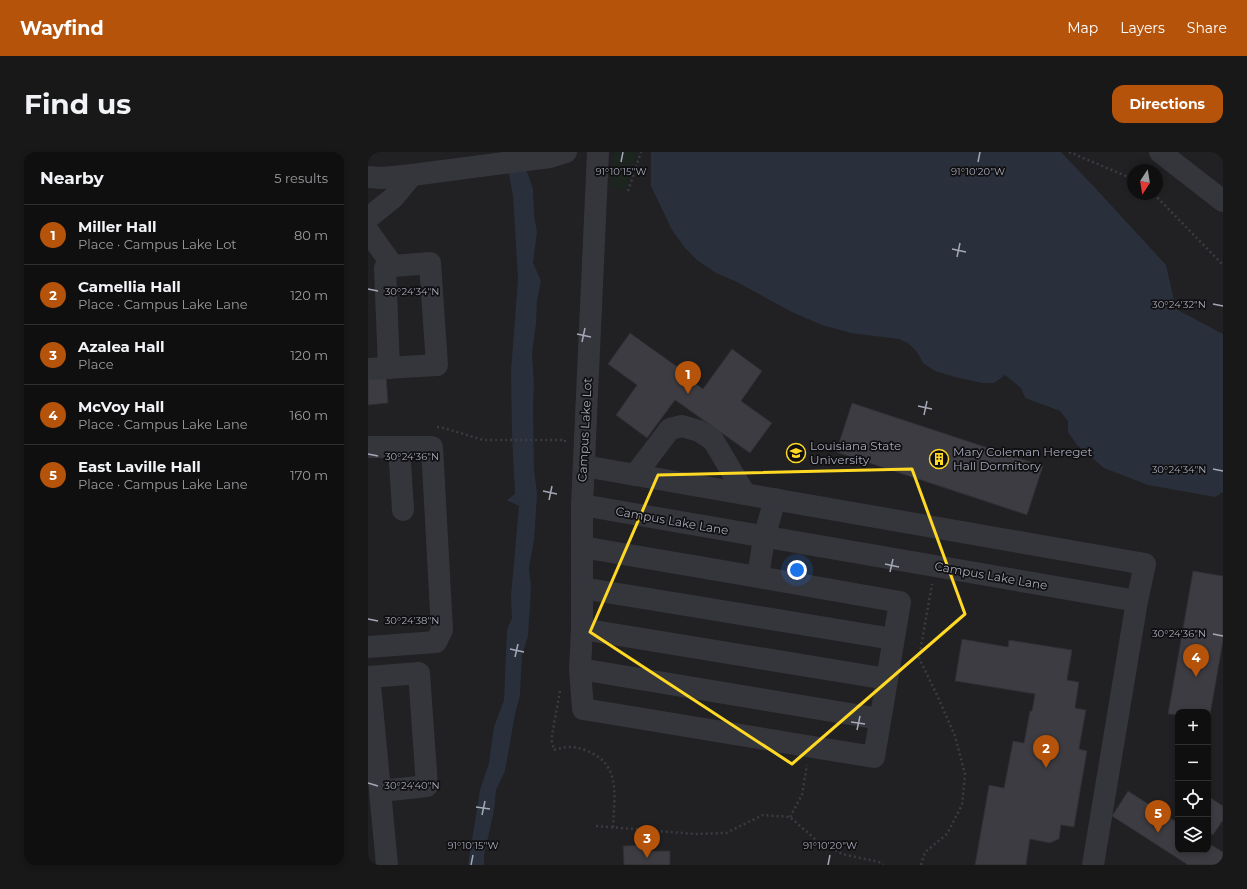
<!DOCTYPE html>
<html lang="en">
<head>
<meta charset="utf-8">
<style>
  body { margin:0; font-family:Montserrat,sans-serif; background:#191819; color:#f1f3f6 }
  .controls { position:absolute; right:12px; bottom:12px; display:grid; overflow:hidden; border-radius:8px; box-shadow:0 2px 6px #0003 }
  .controls button { width:36px; height:36px; display:grid; place-items:center; padding:0; border:0; border-bottom:1px solid #302f30; background:#100f10; color:#f1f3f6; font:20px sans-serif }
  .compass { position:absolute; left:759px; top:12px; width:36px; height:36px; border-radius:50%; background:#100f10; box-shadow:0 2px 6px #0003; rotate:192deg }
  .you { position:absolute; left:429px; top:418px; width:14px; height:14px; margin:-10px; border:3px solid #fff; border-radius:50%; background:#1a73e8; box-shadow:0 0 0 6px #1a73e833 }
  .badge { display:grid; place-items:center; width:26px; height:26px; border-radius:50%; background:#b45309; color:#fff; font-size:13px; font-weight:700 }
  .pin { position:absolute; translate:-50% -33px; filter:drop-shadow(0 1px 2px #0008) }
  .pin::after { content:''; position:absolute; top:21px; width:14px; height:12px; background:inherit; clip-path:polygon(0 0,100% 0,50% 100%) }
  .list { margin:0; padding:0; list-style:none }
  h2 { display:flex; justify-content:space-between; align-items:center; height:52px; margin:0; padding:0 16px; font-size:17px }
  h2 small { font-size:13px; font-weight:400; color:#9c9c9f }
  .list li { display:grid; grid-template-columns:26px 1fr auto; gap:12px; align-items:center; box-sizing:border-box; height:60px; padding:0 16px; border-top:1px solid #302f30 }
  .list b { display:block; font-size:15px; white-space:nowrap }
  .list p { margin:0; font-size:13px; white-space:nowrap; color:#9c9c9f }
  .list em { font-size:13px; font-style:normal; color:#9c9c9f }
  .icon { flex:none; width:22px; height:22px; fill:none; stroke:currentColor; stroke-width:2; stroke-linecap:round; stroke-linejoin:round }
  .map { position:relative; flex:none; width:855px; height:713px; overflow:hidden; border-radius:12px }
  header { display:flex; align-items:center; gap:24px; box-sizing:border-box; height:56px; padding:0 20px; background:#b45309; color:#fff }
  header strong { font-size:19px }
  nav { display:flex; gap:22px; margin-inline-start:auto; font-size:14px }
  .intro { display:flex; align-items:center; justify-content:space-between; box-sizing:border-box; height:96px; padding:0 24px }
  h1 { margin:0; font-size:28px }
  .button { padding:10px 18px; border-radius:12px; background:#b45309; color:#fff; font-size:14px; font-weight:700 }
  main { display:flex; gap:24px; padding:0 24px }
  aside { flex:1; background:#100f10; border-radius:12px; box-shadow:0 2px 6px #0003 }
  .map>svg:first-child { display:block }
  .built { fill:#212023; fill-rule:evenodd }
  .green { fill:#1c251e }
  .water { fill:#29303b }
  .building { fill:#3c3c42; stroke:#2f2e33 }
  .lines { fill:none; stroke-linecap:round; stroke-linejoin:round }
  .path { stroke:#3b3c43; stroke-width:2.5; stroke-dasharray:2 3; stroke-linecap:butt }
  .minor { stroke:#35353c; stroke-width:22 }
  .marked { fill:none; stroke:#ffd924; stroke-width:3; stroke-linejoin:round }
  .ticks { fill:none; stroke:#a5a8b8; stroke-width:1.5 }
  .labels { text-anchor:middle; stroke-width:3.5; stroke-linejoin:round; paint-order:stroke }
  .street-label { font-size:12px; fill:#a5a8b8; stroke:#100f11 }
  .poi-label { font-size:12px; fill:#a5a8b8; stroke:#100f11; text-anchor:start }
  .ticks-label { font-size:10px; text-anchor:middle; fill:#a5a8b8; stroke:#100f11; stroke-width:3.5; stroke-linejoin:round; paint-order:stroke }
</style>
</head>
<body>
<header>
<strong>Wayfind</strong>
<nav><a>Map</a><a>Layers</a><a>Share</a></nav>
</header>
<div class="intro"><h1>Find us</h1><a class="button">Directions</a></div>
<main>
<aside>
<h2>Nearby<small>5 results</small></h2>
<ul class="list">
<li><span class="badge">1</span><div><b>Miller Hall</b><p>Place · Campus Lake Lot</p></div><em>80 m</em></li>
<li><span class="badge">2</span><div><b>Camellia Hall</b><p>Place · Campus Lake Lane</p></div><em>120 m</em></li>
<li><span class="badge">3</span><div><b>Azalea Hall</b><p>Place</p></div><em>120 m</em></li>
<li><span class="badge">4</span><div><b>McVoy Hall</b><p>Place · Campus Lake Lane</p></div><em>160 m</em></li>
<li><span class="badge">5</span><div><b>East Laville Hall</b><p>Place · Campus Lake Lane</p></div><em>170 m</em></li>
</ul>
</aside>
<div class="map">
<svg width="855" height="713" viewBox="0 0 855 713">
  <rect width="100%" height="100%" fill="#151416"/>
  <path class="built" d="M0,0h855v713h-855zM765,18h24v24h-24zM810,560h30v138h-30z"/>
  <path class="green" d="M246,0h23l-10,34 -3,3 -14,-2z"/>
  <g class="water">
    <path d="M137,0h18l4,20 6,17 1,26 3,17 -4,31 8,18 -4,19 -1,24 -4,29 2,33 -1,19 1,65 3,24 -3,46 -5,28 2,19 -3,49 -6,19 -2,40 -5,19 -10,57 -9,19 -2,21 -10,44v10h-16l12,-75 9,-27 5,-36 10,-27 3,-70 5,-12 -1,-22 8,-90 -12,-6 8,-6 -3,-60 -1,-63 7,-92 -5,-83z"/>
    <path d="M283,0h410l36,38 69,75 10,44 47,25v158l-8,5 -67,-12 -44,-17 -27,-23 -9,-13v-11l-8,-10 -35,-13 -4,-10 -16,-13 -11,8h-12l-27,-6 -20,-6 -12,-8 -6,-11 -9,-9 -9,-4 -48,-6 -29,-8 -30,-13 -55,-30 -21,-9 -19,-13 -12,-12 -13,-18 -21,-44z"/>
  </g>
  <g class="building">
    <path d="M262,181l60,43 -1,3 14,10 29,-40 30,22 -21,30 31,22 -22,30 -75,-53 -28,38 -31,-23 21,-30 -29,-21z"/>
    <path d="M18,223l2,28 -20,2v-29z"/>
    <path d="M484,251l191,63 -16,49 -191,-63z"/>
    <path d="M825,419l30,5v65l-14,80 -1,-1v-8h-30v3l-10,-1z"/>
    <path d="M594,487l46,8 1,-7 63,10 -5,30 12,2 -4,26 11,2 -7,39 8,2 -13,76 -13,-2 -2,14 -9,4 -20,-4 -4,26h-51l14,-80 15,3 9,-47 11,2 6,-32h2l3,-17 -80,-13z"/>
    <path d="M760,639l50,32v27h30v-7l15,9v13h-35l-76,-49z"/>
    <path d="M840,644l15,10v14l-10,15 -4,-3 -1,1z"/>
    <path d="M284,693v6h18v14h-46l-1,-19z"/>
  </g>
  <g class="lines">
    <g class="path">
      <path d="M701,0l64,27"/>
      <path d="M260,39l13,-39"/>
      <path d="M786,42l69,71"/>
      <path d="M69,275l7,1 39,12h82v2"/>
      <path d="M192,539l-8,44v7l2,8c12,-4 22,-4 33,1 35,13 27,47 26,77"/>
      <path d="M422,665l12,-22 5,-30"/>
      <path d="M228,674l99,8 31,-1 37,-18 27,2 26,23 26,14 37,8 4,3"/>
      <path d="M553,713l4,-13 22,-18 15,-29 3,-31 -10,-38 -19,-43 -17,-35 13,-74"/>
    </g>
    <g class="minor">
      <path d="M230,0l-16,353v124l-2,40 3,40 291,48 26,-155 -142,-25 6,-39 11,-39"/>
      <path d="M792,0l63,49"/>
      <path d="M0,25l14,1 30,-3 138,-18 16,-5"/>
      <path d="M0,66l25,-20 19,-23"/>
      <path d="M0,79l25,35 37,-3 7,102 -69,4"/>
      <path d="M21,216l-4,-100 8,-2"/>
      <path d="M0,295h64l10,183 -6,12 -68,5"/>
      <path d="M31,295l4,63"/>
      <path d="M216,314l561,98 -8,37"/>
      <path d="M267,323l35,-46 12,-3 17,5 14,9 32,54"/>
      <path d="M214,353l555,96 -44,264"/>
      <path d="M214,395l176,30"/>
      <path d="M214,436l311,51"/>
      <path d="M214,477l305,50"/>
      <path d="M212,517l300,50"/>
      <path d="M0,554h4l15,159"/>
      <path d="M4,554l-3,-29 50,-4 8,113 -46,5"/>
    </g>
  </g>
  <path class="marked" d="M544,317l53,145 -173,150 -202,-132 68,-157z"/>
  <path class="ticks" d="M253,10l2,-10M610,10l2,-10M584,97l14,3M589,105l3,-14M0,137l10,2M845,152l10,2M209,182l14,3M214,190l3,-14M550,254l14,3M556,263l3,-14M0,302l10,2M845,317l10,2M175,339l14,3M181,348l3,-14M517,412l14,3M522,420l3,-13M0,467l10,2M845,482l10,2M142,497l14,3M147,505l3,-13M483,570l14,2M489,578l3,-14M0,631l10,3M108,655l14,2M114,663l3,-14M103,713l2,-10M460,713l2,-10"/>
  <defs>
    <symbol id="university-ring" viewBox="-11 -11 22 22"><circle r="9.5" fill="#100f11" stroke="#ffd924" stroke-width="1.5"/><path d="M0-5L7-2L0 1L-7-2ZM-4 1L0 2.5L4 1V4Q0 6-4 4Z" fill="#ffd924"/></symbol>
    <symbol id="building-ring" viewBox="-11 -11 22 22"><circle r="9.5" fill="#100f11" stroke="#ffd924" stroke-width="1.5"/><path d="M-4-6H4V6H1V3H-1V6H-4ZM-2.5-4.3h1.7v1.8h-1.7ZM.8-4.3h1.7v1.8H.8ZM-2.5-1h1.7V.8h-1.7ZM.8-1h1.7V.8H.8Z" fill="#ffd924"/></symbol>
  </defs>
  <g fill-rule="evenodd">
    <use href="#university-ring" x="417" y="290" width="22" height="22"/>
    <use href="#building-ring" x="560" y="296" width="22" height="22"/>
  </g>
  <g class="labels">
    <g class="street-label">
      <text transform="translate(217 278) rotate(-87)" y="4">Campus Lake Lot</text>
      <text transform="translate(304 369) rotate(10)" y="4">Campus Lake Lane</text>
      <text transform="translate(623 424) rotate(10)" y="4">Campus Lake Lane</text>
    </g>
    <g class="poi-label">
      <text x="442" y="298">Louisiana State<tspan x="442" dy="14">University</tspan></text>
      <text x="585" y="304">Mary Coleman Hereget<tspan x="585" dy="14">Hall Dormitory</tspan></text>
    </g>
  </g>
  <g class="ticks-label">
    <text x="253" y="23">91°10'15"W</text>
    <text x="610" y="23">91°10'20"W</text>
    <text x="44" y="143">30°24'34"N</text>
    <text x="811" y="156">30°24'32"N</text>
    <text x="44" y="308">30°24'36"N</text>
    <text x="811" y="321">30°24'34"N</text>
    <text x="44" y="472">30°24'38"N</text>
    <text x="811" y="485">30°24'36"N</text>
    <text x="44" y="637">30°24'40"N</text>
    <text x="105" y="697">91°10'15"W</text>
    <text x="462" y="697">91°10'20"W</text>
  </g>
</svg>
<div class="controls">
<button>+</button>
<button>−</button>
<button><svg class="icon" aria-label="locate" viewBox="0 0 24 24"><circle cx="12" cy="12" r="6"/><path d="M12 2v4M12 18v4M2 12h4M18 12h4"/></svg></button>
<button><svg class="icon" aria-label="layers" viewBox="0 0 24 24"><path d="M12 4l9 5-9 5-9-5zM3 14l9 5 9-5"/></svg></button>
</div>
<svg class="compass" viewBox="-18 -18 36 36"><path d="M0-13l5 13h-10z" fill="#e53935"/><path d="M0 13l5-13h-10z" fill="#9c9c9f"/></svg>
<div class="you"></div>
<div class="pin badge" style="left:320px;top:242px">1</div>
<div class="pin badge" style="left:678px;top:616px">2</div>
<div class="pin badge" style="left:279px;top:706px">3</div>
<div class="pin badge" style="left:828px;top:525px">4</div>
<div class="pin badge" style="left:790px;top:681px">5</div>
</div>
</main>
</body>
</html>
